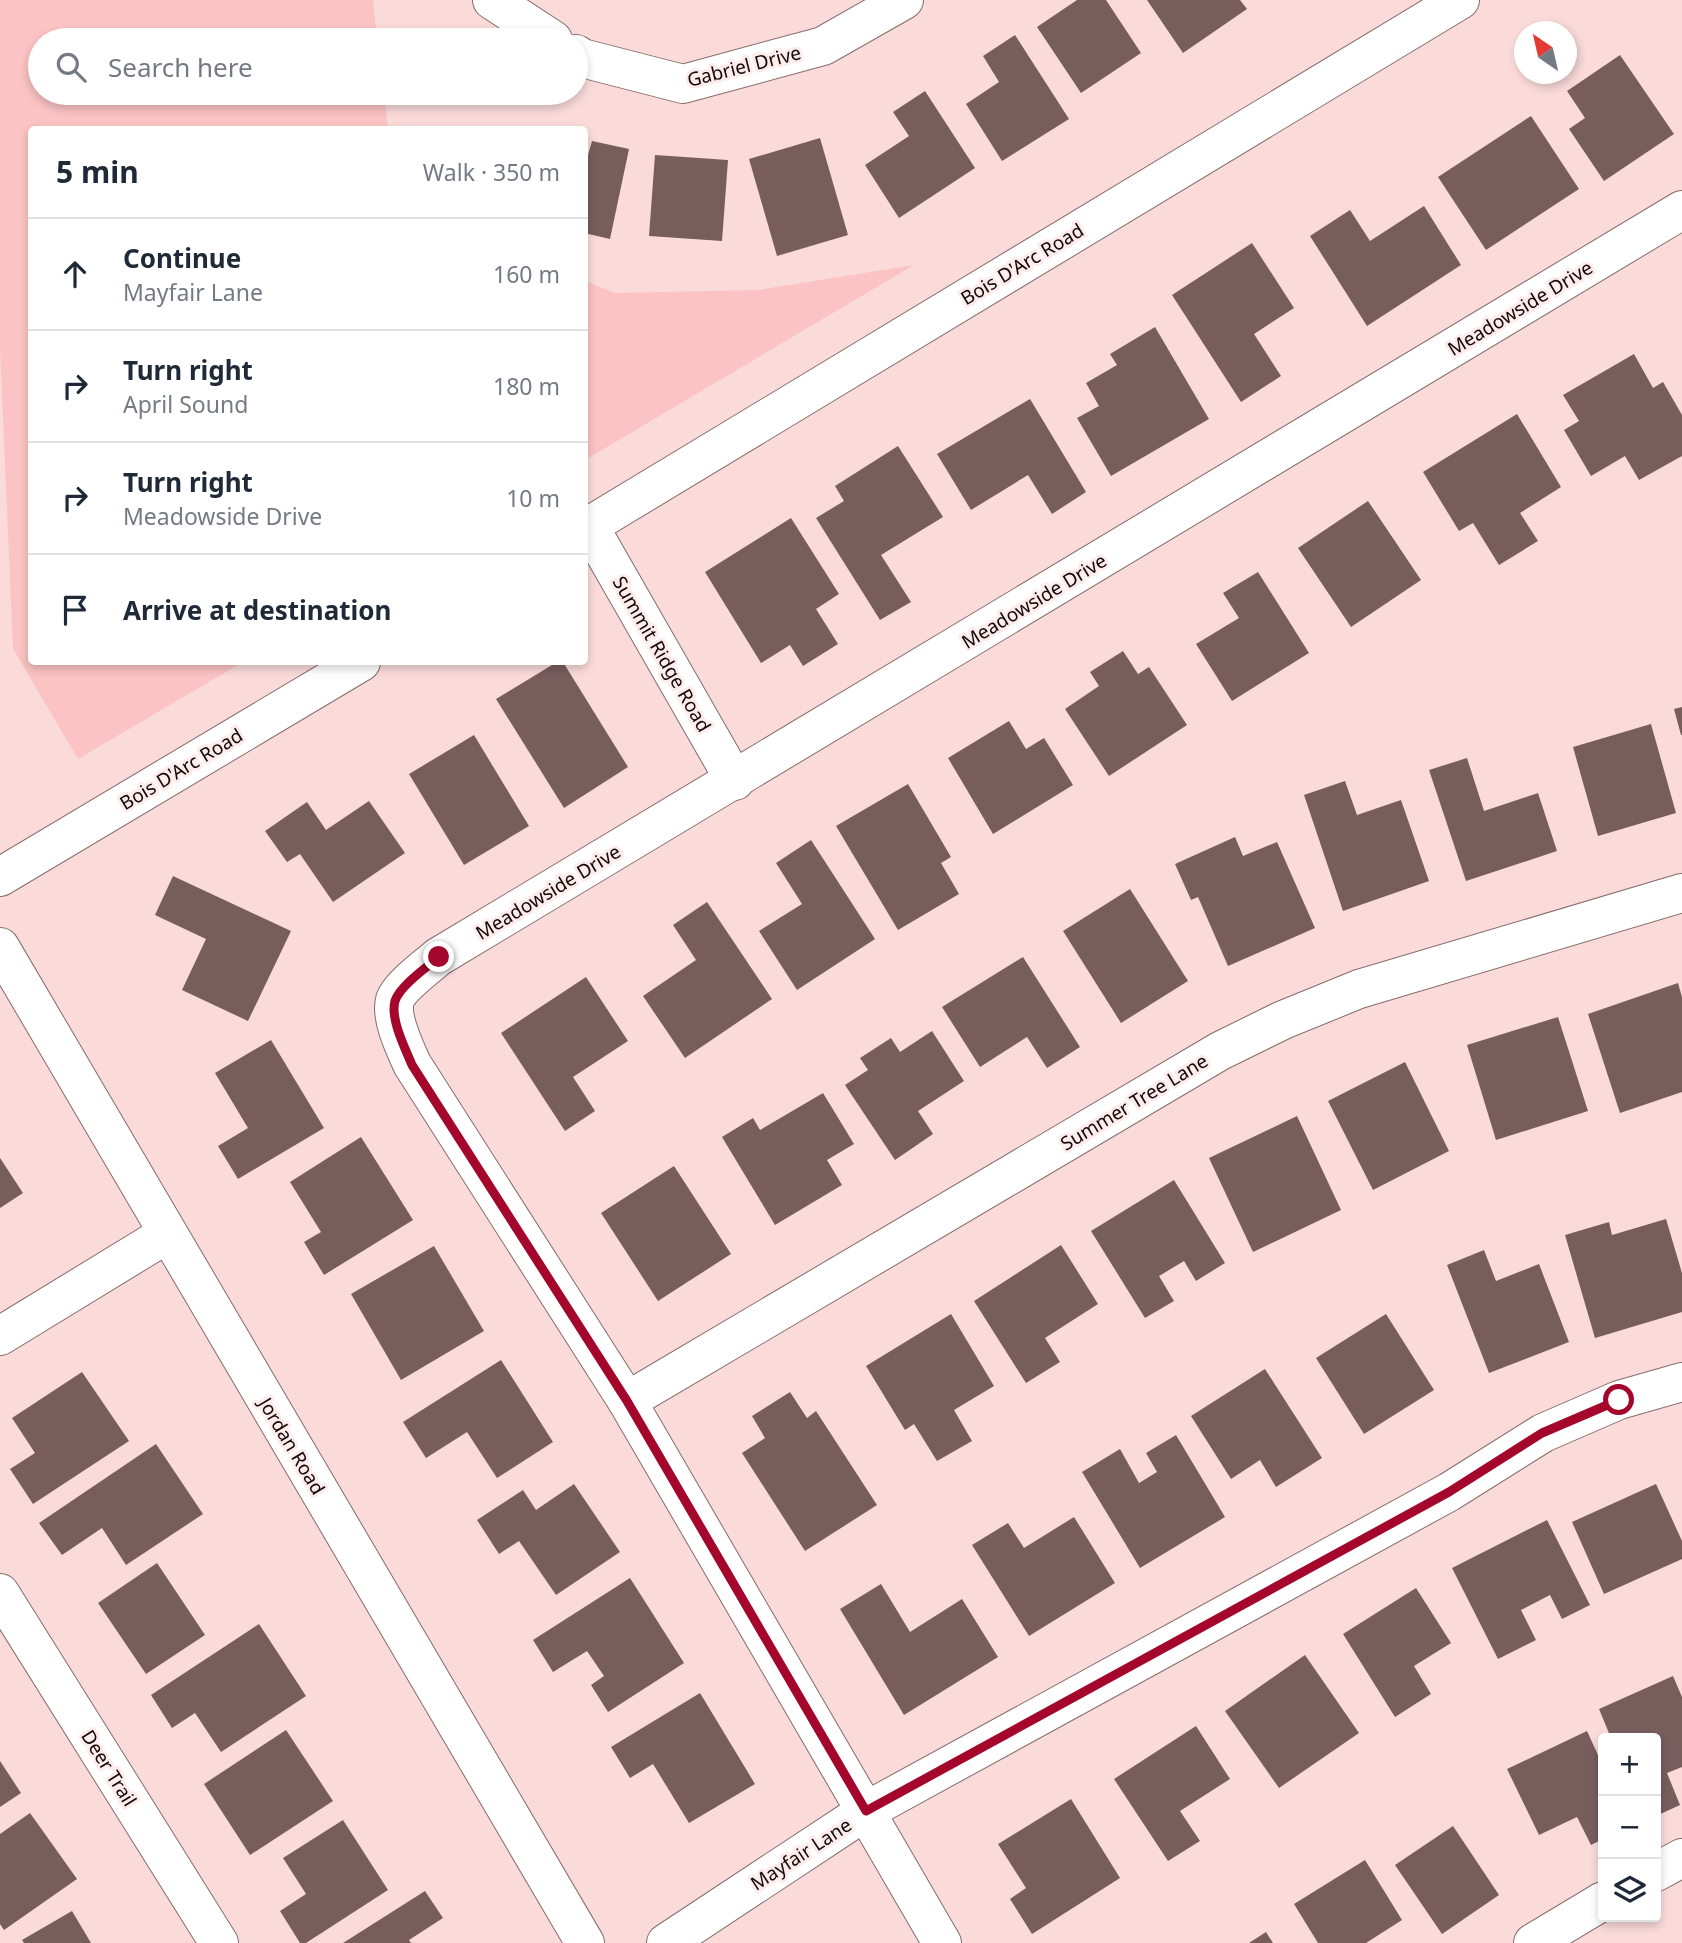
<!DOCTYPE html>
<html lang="en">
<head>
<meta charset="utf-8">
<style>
  body { margin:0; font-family:"Noto Sans",sans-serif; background:#f6f6f7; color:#1f2937 }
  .controls { position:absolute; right:21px; bottom:21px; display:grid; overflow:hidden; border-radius:7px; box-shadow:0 4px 10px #0003 }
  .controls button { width:63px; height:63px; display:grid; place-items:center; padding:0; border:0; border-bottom:2px solid #e0e1e3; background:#fff; color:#1f2937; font:35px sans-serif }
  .compass { position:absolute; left:1514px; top:21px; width:63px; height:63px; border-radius:50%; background:#fff; box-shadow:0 4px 10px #0003; rotate:326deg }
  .stop { position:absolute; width:21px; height:21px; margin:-16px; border:5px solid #a4062c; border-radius:50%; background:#fff }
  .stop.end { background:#a4062c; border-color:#fff; box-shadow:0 2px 7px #0008 }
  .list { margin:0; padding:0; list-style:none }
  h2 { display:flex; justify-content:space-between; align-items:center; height:91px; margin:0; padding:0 28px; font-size:30px }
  h2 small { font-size:23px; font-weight:400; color:#747a83 }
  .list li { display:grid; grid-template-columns:46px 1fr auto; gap:21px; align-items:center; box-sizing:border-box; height:112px; padding:0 28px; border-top:2px solid #e0e1e3 }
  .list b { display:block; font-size:26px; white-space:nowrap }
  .list p { margin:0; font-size:23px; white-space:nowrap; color:#747a83 }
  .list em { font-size:23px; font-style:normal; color:#747a83 }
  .icon { flex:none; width:38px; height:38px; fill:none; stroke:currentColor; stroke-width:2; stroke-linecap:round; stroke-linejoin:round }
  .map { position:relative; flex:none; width:1682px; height:1943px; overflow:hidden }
  .search { position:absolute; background:#fff; box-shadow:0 4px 10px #0003; left:28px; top:28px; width:560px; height:77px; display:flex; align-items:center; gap:18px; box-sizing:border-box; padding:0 24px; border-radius:38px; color:#747a83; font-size:26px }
  .panel { position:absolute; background:#fff; box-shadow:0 4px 10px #0003; left:28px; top:126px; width:560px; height:539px; border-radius:7px }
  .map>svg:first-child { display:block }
  .green { fill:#fbc3c3 }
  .building { fill:#785d5d }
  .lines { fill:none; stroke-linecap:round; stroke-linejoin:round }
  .minor-casing { stroke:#866b6b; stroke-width:40 }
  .minor { stroke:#fff; stroke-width:38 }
  .route { stroke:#a4062c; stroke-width:9 }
  .labels { text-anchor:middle; stroke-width:6; stroke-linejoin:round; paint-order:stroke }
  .street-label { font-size:19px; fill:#120909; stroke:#feebeb }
</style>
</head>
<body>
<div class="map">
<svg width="1682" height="1943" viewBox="0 0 1682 1943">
  <rect width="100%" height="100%" fill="#fadbda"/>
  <g class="green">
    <path d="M0,0h373l4,40h-337v53h344l4,36 -356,1v532h211l-165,97 -65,-110 -13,-302z"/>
    <path d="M914,265l-329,195v-179l30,12 143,-3z"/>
  </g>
  <g class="building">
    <path d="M1077,0h29l35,53 -60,40 -44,-66z"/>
    <path d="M1147,0h93l7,9 -64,44z"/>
    <path d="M1015,35l54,84 -67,42 -36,-57 33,-22 -16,-26z"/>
    <path d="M1620,55l54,79 -70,47 -35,-52 16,-11 -18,-27z"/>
    <path d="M925,91l50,77 -76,50 -34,-53 44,-29 -16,-24z"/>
    <path d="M1531,116l48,73 -93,61 -48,-73z"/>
    <path d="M820,138l28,97 -71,21 -28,-97z"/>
    <path d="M592,141l37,8 -19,90 -26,-6v-64z"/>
    <path d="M655,155l73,5 -6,81 -73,-5z"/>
    <path d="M1424,206l37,59 -94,61 -57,-90 40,-26 20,31z"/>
    <path d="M1252,243l42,65 -40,26 27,42 -40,26 -69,-107z"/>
    <path d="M1155,327l54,92 -98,57 -34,-58 22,-12 -13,-23 31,-18 -7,-11z"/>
    <path d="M1634,354l19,34 10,-6 19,33v41l-43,24 -14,-24 -34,20 -27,-46 15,-9 -16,-26z"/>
    <path d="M1030,399l56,93 -34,22 -24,-39 -57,35 -34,-56z"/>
    <path d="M1517,414l44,73 -41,26 18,28 -39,24 -26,-42 -14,8 -36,-59z"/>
    <path d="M898,446l45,71 -62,38 30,47 -31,18 -64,-102 28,-17 -9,-15z"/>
    <path d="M1368,501l53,79 -70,47 -53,-79z"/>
    <path d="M791,518l48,76 -23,15 22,35 -35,22 -13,-21 -29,18 -56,-91z"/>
    <path d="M1258,572l51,81 -77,48 -36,-57 43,-26 -16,-25z"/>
    <path d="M1123,651l15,23 11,-7 38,58 -78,51 -44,-67 34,-23 -9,-14z"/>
    <path d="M557,662h6l65,105 -64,41 -68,-109z"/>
    <path d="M1682,707v28h-1l-7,-26z"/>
    <path d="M1009,721l17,28 18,-11 29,47 -80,49 -45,-76z"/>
    <path d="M1651,724l25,89 -78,23 -25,-89z"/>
    <path d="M474,735l55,91 -65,39 -55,-91z"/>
    <path d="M1467,758l17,53 54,-18 19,58 -91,30 -37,-111z"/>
    <path d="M1345,781l12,34 44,-15 28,81 -86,30 -39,-116z"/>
    <path d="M908,784l43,73 -10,6 18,31 -61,36 -62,-104z"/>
    <path d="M369,801l36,52 -72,49 -33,-48 -13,8 -22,-31 42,-29 19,28z"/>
    <path d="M1235,837l8,19 34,-14 38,86 -87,38 -30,-69 -7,3 -16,-36z"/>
    <path d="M811,840l64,99 -78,51 -38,-59 43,-27 -26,-41z"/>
    <path d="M173,876l118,55 -43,90 -66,-31 24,-51 -51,-24z"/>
    <path d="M1130,889l58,92 -67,42 -58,-92z"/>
    <path d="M707,902l65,97 -87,59 -42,-62 53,-36 -23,-35z"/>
    <path d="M1023,957l57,90 -33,21 -20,-31 -47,30 -38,-60z"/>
    <path d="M586,977l42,64 -55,36 22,34 -30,20 -64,-98z"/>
    <path d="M1678,983l4,14v95l-62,21 -32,-99z"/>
    <path d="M1558,1017l30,94 -92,29 -29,-95z"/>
    <path d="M932,1031l32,50 -46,30 15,23 -38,26 -50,-75 23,-15 -8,-12 31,-20 9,14z"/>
    <path d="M271,1040l53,88 -86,51 -20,-33 30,-18 -33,-55z"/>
    <path d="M1405,1062l44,89 -76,39 -45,-89z"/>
    <path d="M823,1093l31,51 -27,16 15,25 -67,40 -53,-88 31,-19 7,12z"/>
    <path d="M1297,1116l44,94 -88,42 -44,-94z"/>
    <path d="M361,1137l52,83 -89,55 -20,-33 17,-10 -31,-50z"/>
    <path d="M0,1158l23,35 -23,15z"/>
    <path d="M674,1166l57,88 -73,47 -57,-88z"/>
    <path d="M1174,1180l51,83 -29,18 -12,-20 -25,15 15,25 -29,17 -54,-87z"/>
    <path d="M1666,1219l16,54v39l-87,26 -30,-103 44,-13 3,13z"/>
    <path d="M1061,1245l37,59 -53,34 15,24 -34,21 -52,-82z"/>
    <path d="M434,1246l50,85 -83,49 -50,-86z"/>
    <path d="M1484,1250l12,31 43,-17 30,78 -80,31 -42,-108z"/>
    <path d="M951,1314l43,72 -40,24 18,31 -35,20 -23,-37 -9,6 -39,-64z"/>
    <path d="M1386,1314l48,76 -70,44 -48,-76z"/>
    <path d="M501,1360l52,82 -56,36 -30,-46 -41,26 -23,-36z"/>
    <path d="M1265,1369l57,89 -46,29 -16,-27 -29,19 -40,-63z"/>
    <path d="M82,1372l47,69 -96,63 -23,-35 25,-16 -23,-35z"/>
    <path d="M790,1392l17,26 9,-7 61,94 -72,46 -63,-98 23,-15 -13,-22z"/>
    <path d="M1176,1435l49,82 -85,51 -58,-96 38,-23 19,34 18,-11 -11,-19z"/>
    <path d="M156,1444l47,70 -77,51 -24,-37 -40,27 -23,-32z"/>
    <path d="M574,1484l46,68 -64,43 -37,-54 -20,13 -22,-34 46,-30 13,20z"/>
    <path d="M1656,1484l26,57v18l-78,35 -32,-72z"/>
    <path d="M1074,1517l41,66 -86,53 -57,-91 36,-22 16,25z"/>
    <path d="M1547,1520l43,85 -28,14 -12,-24 -29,15 15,30 -38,19 -46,-91z"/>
    <path d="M157,1563l48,72 -59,39 -48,-71z"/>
    <path d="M630,1578l54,85 -76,49 -17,-27 13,-9 -17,-25 -34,21 -20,-32z"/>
    <path d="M881,1584l29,48 52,-33 36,58 -94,58 -64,-106z"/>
    <path d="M1416,1588l35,55 -37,23 17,28 -36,23 -52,-83z"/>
    <path d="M259,1624l47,72 -85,56 -26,-39 -23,15 -21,-33z"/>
    <path d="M1305,1655l54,78 -80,55 -54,-77z"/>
    <path d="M1673,1676l9,21v70l-15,6 13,32 -24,11v-78h-45l-12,-29z"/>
    <path d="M700,1693l55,91 -66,39 -36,-59 -23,14 -19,-31z"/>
    <path d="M1196,1726l34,53 -50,32 20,30 -32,20 -54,-82z"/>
    <path d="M286,1730l47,71 -83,54 -46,-71z"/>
    <path d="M1587,1731l16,35v73l-12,6 -14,-28 -38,18 -32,-66z"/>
    <path d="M0,1761l21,32 -21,14z"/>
    <path d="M1071,1799l49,79 -88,56 -22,-35 16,-11 -28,-44z"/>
    <path d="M30,1813l47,66 -73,51 -4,-6v-90z"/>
    <path d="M343,1820l45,70 -82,53h-6l-20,-32 26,-17 -23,-36z"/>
    <path d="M1453,1826l46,69 -57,39 -47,-69z"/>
    <path d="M1365,1860l37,60 -36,23h-48l-24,-39z"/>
    <path d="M425,1891l18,27 -34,22 2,3h-68z"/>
    <path d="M72,1911l19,32h-67l-2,-3z"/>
    <path d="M1266,1932l7,11h-24z"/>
  </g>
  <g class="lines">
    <defs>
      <g id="minor">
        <path d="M492,0l61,40"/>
        <path d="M576,54l6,4 101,26 140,-38 81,-46"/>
        <path d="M589,526l146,255"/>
        <path d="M584,529l876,-529"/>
        <path d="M0,877l361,-215"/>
        <path d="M0,947l585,996"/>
        <path d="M0,1336l167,-102"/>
        <path d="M627,1401l593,-350 63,-31 76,-31 323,-96"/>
        <path d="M0,1593l219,350"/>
        <path d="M1656,1872l26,-14"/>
        <path d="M666,1943l200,-132 583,-319 94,-59 76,-33 63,-18"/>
        <path d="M942,1943l-315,-542 -215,-337c-7,-16 -22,-46 -17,-64 5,-14 32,-33 43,-43l1244,-747"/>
        <path d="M1533,1943l70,-42"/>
      </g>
    </defs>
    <use href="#minor" class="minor-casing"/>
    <use href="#minor" class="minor"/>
  </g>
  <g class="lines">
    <path class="route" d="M439,957c-12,10 -39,29 -44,44 -5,18 10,47 17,64l215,336 239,410 583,-319 93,-59 77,-33"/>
  </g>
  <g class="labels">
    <g class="street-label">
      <text transform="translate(744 66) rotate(-14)" y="7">Gabriel Drive</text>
      <text transform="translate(1022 264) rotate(-31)" y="7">Bois D'Arc Road</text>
      <text transform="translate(1520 308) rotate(-31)" y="7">Meadowside Drive</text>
      <text transform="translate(1034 601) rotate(-31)" y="7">Meadowside Drive</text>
      <text transform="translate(662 654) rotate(60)" y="7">Summit Ridge Road</text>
      <text transform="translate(181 769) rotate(-31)" y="7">Bois D'Arc Road</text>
      <text transform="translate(548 892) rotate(-31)" y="7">Meadowside Drive</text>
      <text transform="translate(1134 1102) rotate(-31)" y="7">Summer Tree Lane</text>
      <text transform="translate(292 1446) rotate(59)" y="7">Jordan Road</text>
      <text transform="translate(109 1768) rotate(58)" y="7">Deer Trail</text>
      <text transform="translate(801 1854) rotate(-33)" y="7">Mayfair Lane</text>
    </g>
  </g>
</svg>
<div class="controls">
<button>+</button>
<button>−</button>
<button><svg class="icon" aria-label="layers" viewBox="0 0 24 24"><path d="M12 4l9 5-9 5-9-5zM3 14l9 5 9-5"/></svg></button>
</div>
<svg class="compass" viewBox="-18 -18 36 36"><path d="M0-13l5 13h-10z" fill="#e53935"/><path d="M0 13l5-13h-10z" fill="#747a83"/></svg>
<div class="stop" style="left:1619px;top:1400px"></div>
<div class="stop end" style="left:439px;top:957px"></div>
<div class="search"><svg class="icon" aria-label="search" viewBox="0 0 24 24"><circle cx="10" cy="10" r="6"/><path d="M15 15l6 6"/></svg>Search here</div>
<section class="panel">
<h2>5 min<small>Walk · 350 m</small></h2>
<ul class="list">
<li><svg class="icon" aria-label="ahead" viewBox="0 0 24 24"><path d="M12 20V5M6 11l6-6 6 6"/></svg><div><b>Continue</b><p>Mayfair Lane</p></div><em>160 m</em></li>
<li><svg class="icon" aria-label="right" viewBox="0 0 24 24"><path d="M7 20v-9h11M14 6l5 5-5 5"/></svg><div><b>Turn right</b><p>April Sound</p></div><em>180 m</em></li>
<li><svg class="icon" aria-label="right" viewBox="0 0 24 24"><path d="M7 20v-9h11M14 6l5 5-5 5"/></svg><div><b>Turn right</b><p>Meadowside Drive</p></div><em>10 m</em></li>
<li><svg class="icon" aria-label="arrive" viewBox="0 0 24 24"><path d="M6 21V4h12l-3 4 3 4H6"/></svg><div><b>Arrive at destination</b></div></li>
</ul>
</section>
</div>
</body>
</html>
